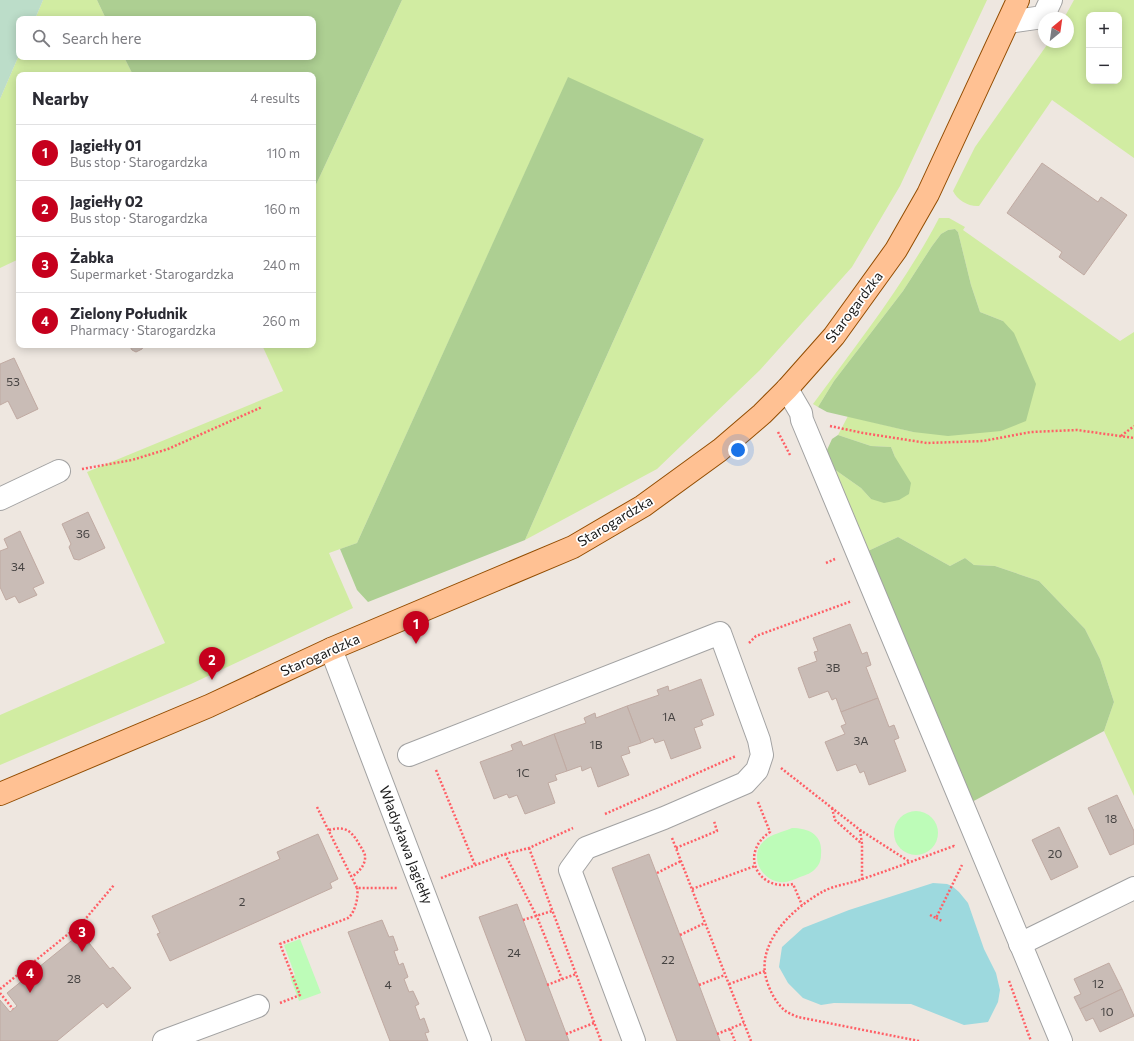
<!DOCTYPE html>
<html lang="en">
<head>
<meta charset="utf-8">
<style>
  body { margin:0; font-family:Commissioner,sans-serif; background:#f2f2f3; color:#2b2b33 }
  .controls { position:absolute; right:12px; top:12px; display:grid; overflow:hidden; border-radius:8px; box-shadow:0 2px 10px #0003 }
  .controls button { width:36px; height:36px; display:grid; place-items:center; padding:0; border:0; border-bottom:1px solid #e1e1e2; background:#fff; color:#2b2b33; font:20px sans-serif }
  .compass { position:absolute; left:1038px; top:12px; width:36px; height:36px; border-radius:50%; background:#fff; box-shadow:0 2px 10px #0003; rotate:29deg }
  .you { position:absolute; left:738px; top:450px; width:14px; height:14px; margin:-10px; border:3px solid #fff; border-radius:50%; background:#1a73e8; box-shadow:0 0 0 6px #1a73e833 }
  .badge { display:grid; place-items:center; width:26px; height:26px; border-radius:50%; background:#c6001d; color:#fff; font-size:13px; font-weight:700 }
  .pin { position:absolute; translate:-50% -33px; filter:drop-shadow(0 1px 2px #0008) }
  .pin::after { content:''; position:absolute; top:21px; width:14px; height:12px; background:inherit; clip-path:polygon(0 0,100% 0,50% 100%) }
  .list { margin:0; padding:0; list-style:none }
  h2 { display:flex; justify-content:space-between; align-items:center; height:52px; margin:0; padding:0 16px; font-size:17px }
  h2 small { font-size:13px; font-weight:400; color:#7c7c81 }
  .list li { display:grid; grid-template-columns:26px 1fr auto; gap:12px; align-items:center; box-sizing:border-box; height:56px; padding:0 16px; border-top:1px solid #e1e1e2 }
  .list b { display:block; font-size:15px; white-space:nowrap }
  .list p { margin:0; font-size:13px; white-space:nowrap; color:#7c7c81 }
  .list em { font-size:13px; font-style:normal; color:#7c7c81 }
  .icon { flex:none; width:22px; height:22px; fill:none; stroke:currentColor; stroke-width:2; stroke-linecap:round; stroke-linejoin:round }
  .map { position:relative; flex:none; width:1134px; height:1041px; overflow:hidden }
  .search { position:absolute; background:#fff; box-shadow:0 2px 10px #0003; left:16px; top:16px; width:300px; height:44px; display:flex; align-items:center; gap:10px; box-sizing:border-box; padding:0 14px; border-radius:8px; color:#7c7c81; font-size:15px }
  .panel { position:absolute; background:#fff; box-shadow:0 2px 10px #0003; left:16px; top:72px; width:300px; height:276px; border-radius:8px }
  .map>svg:first-child { display:block }
  .grass { fill:#d1eca2; fill-rule:evenodd }
  .forest { fill:#adcf92 }
  .wetland { fill:#bcddc9 }
  .park { fill:#bdfcb8 }
  .water { fill:#9dd9de }
  .building { fill:#c9bcb6; stroke:#c0aaa2 }
  .lines { fill:none; stroke-linecap:round; stroke-linejoin:round }
  .minor-casing { stroke:#a2a2a2; stroke-width:24 }
  .major-casing { stroke:#924c00; stroke-width:24 }
  .path { stroke:#ff5f66; stroke-width:2.5; stroke-dasharray:2 2; stroke-linecap:butt }
  .minor { stroke:#fff; stroke-width:22 }
  .major { stroke:#ffc193; stroke-width:22 }
  .labels { text-anchor:middle; stroke-width:3.5; stroke-linejoin:round; paint-order:stroke }
  .number-label { font-size:12px; fill:#464342 }
  .street-label { font-size:14px; fill:#1b1b1b; stroke:#fff }
</style>
</head>
<body>
<div class="map">
<svg width="1134" height="1041" viewBox="0 0 1134 1041">
  <rect width="100%" height="100%" fill="#eee7e0"/>
  <g class="grass">
    <path d="M43,0h54l9,19h-71z"/>
    <path d="M402,0h585l-87,186 -48,81 -92,103 -103,99 -132,71 47,-107 132,-294 -136,-61 -211,465 -28,10 24,55 -162,76 -191,81v-50l165,-72 -78,-171 196,-81 -21,-46h51v-154z"/>
    <path d="M1074,0h60v158l-82,-58 -73,106c-10,1 -22,-6 -26,-15l22,-44 74,-105h19v-24h-4zM1089,15h30v66h-30z"/>
    <path d="M19,55v2h105l9,18h-114v184l-19,9v-169z"/>
    <path d="M939,218h10l16,9 -2,3 157,111 14,-9v464l-30,-65 10,-29 -14,-43 -15,-30 -46,-48 -44,-15 -21,-1 -9,-7 -15,8 -52,-29 -30,14 -34,-82 27,19 10,11 24,-42 -4,-10 -20,-1 -33,-11 10,-19 65,16 90,-111 -23,-9 -9,-27 -13,-53 -3,-3 -7,1 -7,4 -9,12 -29,45 -69,90 -16,26 -5,-3c44,-60 91,-119 126,-186z"/>
  </g>
  <g class="forest">
    <path d="M97,0h305l-89,191v-116h-180l-9,-18h189v-38h-207z"/>
    <path d="M568,77l136,62 -132,294 -47,107 -157,62 -11,-12 -17,-41 17,-6z"/>
    <path d="M955,229l3,3 13,53 9,27 23,9 11,12 22,51 -10,37 -25,10 -53,5 -35,-4 -86,-20 -9,-5 16,-26 69,-90 29,-45 9,-12 7,-4z"/>
    <path d="M838,435l33,11 20,1 4,10 16,26 -2,11 -10,6 -15,3 -13,-4 -10,-11 -27,-19 -7,-19 5,-11z"/>
    <path d="M898,537l52,29 15,-8 9,7 21,1 44,15 46,48 15,30 14,43 -10,29 -134,72 -102,-252z"/>
  </g>
  <path class="wetland" d="M0,0h43l-8,19h-16v36l-19,44z"/>
  <g class="park">
    <circle cx="916" cy="833" r="22"/>
    <path d="M792,828c17,0 31,7 29,26 0,5 -1,10 -5,14 -4,5 -10,7 -16,9 -7,3 -13,6 -20,5 -20,-2 -31,-27 -16,-41 7,-7 19,-9 28,-13z"/>
    <path d="M300,939l21,54 -22,8 -9,-24 5,-2 -11,-30z"/>
  </g>
  <path class="water" d="M933,883l14,1 5,2 7,6 9,11 16,46 12,24 4,17 -2,12 -10,20 -24,3 -53,-21 -77,-1 -13,2 -18,-7 -15,-15 -9,-16 3,-20 21,-19 46,-18z"/>
  <g class="building">
    <path d="M1042,163l56,39 3,-5 26,18 -43,60 -25,-18 3,-5 -55,-39z"/>
    <path d="M129,345h15l-2,4 -6,3 -4,-2z"/>
    <path d="M14,358l24,51 -21,10 -9,-18 -8,4v-41z"/>
    <path d="M88,512l17,36 -26,12 -5,-1 -5,-12 2,-3 -9,-20z"/>
    <path d="M20,531l24,52 -11,5 4,7 -18,8 -4,-7 -9,4 -6,-13v-36l8,-3 -4,-9z"/>
    <path d="M850,624l12,30 5,-2 4,13 -5,2 12,31 -37,14 -5,-14 -4,2 -4,-9 -19,7 -11,-30 19,-7 -3,-9 4,-1 -5,-13z"/>
    <path d="M701,679l13,36 -13,5 2,5 -9,3 7,20 -30,11 -7,-19 -9,3 -2,-5 -12,5 -14,-37 32,-11 -2,-5 11,-4 1,5z"/>
    <path d="M878,698l11,29 5,-2 5,13 -5,2 12,31 -37,14 -5,-14 -4,2 -4,-9 -19,7 -12,-29 20,-8 -4,-8 5,-2 -5,-12z"/>
    <path d="M627,706l14,37 -13,4 2,6 -9,3 8,19 -31,12 -7,-20 -9,4 -1,-5 -14,5 -13,-37 32,-11 -2,-5 11,-5 1,5z"/>
    <path d="M554,734l13,37 -12,4 2,5 -9,3 7,20 -30,11 -8,-19 -8,3 -2,-4 -13,5 -14,-37 33,-12 -2,-5 10,-4 2,5z"/>
    <path d="M1117,795l17,36v13l-24,11 -22,-47z"/>
    <path d="M1059,827l19,40 -27,13 -19,-40z"/>
    <path d="M318,834l20,45 -8,4 2,5 -162,73 -13,-27 3,-1 -8,-17 128,-57 -3,-7z"/>
    <path d="M649,854l50,131 21,56h-43l-65,-173z"/>
    <path d="M517,904l6,16 46,121h-43l-47,-124z"/>
    <path d="M382,920l7,17 4,-1 5,14 -4,1 5,14 4,-2 5,14 -4,2 5,13 4,-1 6,13 -4,2 5,14 4,-2 5,14 -4,1 3,8h-38l-42,-109z"/>
    <path d="M81,933l29,36 3,-2 18,21 -24,20 -4,-5 -46,38h-57v-41l10,12 7,-6 -10,-13z"/>
    <path d="M1109,963l13,26 -42,20 -6,-12 7,-3 -7,-15z"/>
    <path d="M1122,989l12,27 -34,16 -7,-14 -7,3 -6,-12z"/>
  </g>
  <g class="lines">
    <defs>
      <g id="minor">
        <path d="M1009,22l34,-5 8,-17"/>
        <path d="M787,389l14,24 1,7 259,621"/>
        <path d="M0,499l59,-28"/>
        <path d="M331,649l149,392"/>
        <path d="M409,755l311,-122 39,107 3,15 -5,15 -12,13 -81,35 -78,30 -16,22 64,171"/>
        <path d="M1020,944l114,-56"/>
        <path d="M164,1041l94,-35"/>
      </g>
      <path id="major" d="M0,794l209,-88 122,-57 242,-102 70,-41 77,-56 42,-36 25,-25 47,-53 62,-86 32,-56 90,-194"/>
    </defs>
    <use href="#minor" class="minor-casing"/>
    <use href="#major" class="major-casing"/>
    <g class="path">
      <path d="M830,426l33,7 64,10 56,-2 48,-9 46,-2 57,8"/>
      <path d="M778,432l12,23"/>
      <path d="M1121,436l13,-10"/>
      <path d="M82,469l50,-9 36,-11 94,-42"/>
      <path d="M826,563l9,-4"/>
      <path d="M749,643l7,-7 96,-35"/>
      <path d="M781,768l79,62 50,32"/>
      <path d="M436,770l39,95"/>
      <path d="M758,802l12,30c-31,21 -13,60 23,52l9,21"/>
      <path d="M317,807l40,81h41"/>
      <path d="M832,808l3,12 26,23"/>
      <path d="M605,814l131,-58"/>
      <path d="M329,830c16,-4 22,0 30,14 3,5 7,10 6,15 -1,8 -7,13 -13,18"/>
      <path d="M860,830l2,14v36"/>
      <path d="M672,838l79,203"/>
      <path d="M529,848l72,193"/>
      <path d="M676,848l41,-17 -3,-10"/>
      <path d="M505,854l32,63 25,62"/>
      <path d="M657,873l24,-12"/>
      <path d="M441,878l64,-24 24,-6 44,-20"/>
      <path d="M692,889l63,-23"/>
      <path d="M930,915l6,3 26,-53"/>
      <path d="M936,918l6,3"/>
      <path d="M523,920l29,-9"/>
      <path d="M680,935l25,-12"/>
      <path d="M1009,981l22,60"/>
      <path d="M729,984l36,-13"/>
      <path d="M547,985l29,-11"/>
      <path d="M699,985l26,-10"/>
      <path d="M0,989l82,-66 32,-38"/>
      <path d="M0,993l13,16"/>
      <path d="M280,1003l20,-8 -20,-51 68,-26c7,-5 11,-22 9,-30"/>
      <path d="M730,1029l5,12"/>
      <path d="M566,1034l28,-11"/>
      <path d="M717,1034l27,-11"/>
      <path d="M919,1041l-121,-24c-3,-1 -7,-3 -11,-5 -11,-7 -20,-26 -22,-39 -5,-35 31,-67 59,-82 11,-6 26,-7 38,-12 31,-10 61,-22 92,-33l1,1"/>
    </g>
    <use href="#minor" class="minor"/>
    <use href="#major" class="major"/>
  </g>
  <g class="labels">
    <g class="number-label">
      <text x="13" y="386">53</text>
      <text x="83" y="538">36</text>
      <text x="18" y="571">34</text>
      <text x="833" y="672">3B</text>
      <text x="669" y="721">1A</text>
      <text x="861" y="745">3A</text>
      <text x="596" y="749">1B</text>
      <text x="523" y="777">1C</text>
      <text x="1111" y="823">18</text>
      <text x="1055" y="858">20</text>
      <text x="242" y="906">2</text>
      <text x="514" y="957">24</text>
      <text x="668" y="964">22</text>
      <text x="74" y="983">28</text>
      <text x="1098" y="988">12</text>
      <text x="388" y="989">4</text>
      <text x="1107" y="1016">10</text>
    </g>
    <g class="street-label">
      <text transform="translate(854 307) rotate(-53)" y="5">Starogardzka</text>
      <text transform="translate(615 521) rotate(-31)" y="5">Starogardzka</text>
      <text transform="translate(320 655) rotate(-24)" y="5">Starogardzka</text>
      <text transform="translate(406 845) rotate(69)" y="5">Władysława Jagiełły</text>
    </g>
  </g>
</svg>
<div class="controls">
<button>+</button>
<button>−</button>
</div>
<svg class="compass" viewBox="-18 -18 36 36"><path d="M0-13l5 13h-10z" fill="#e53935"/><path d="M0 13l5-13h-10z" fill="#7c7c81"/></svg>
<div class="you"></div>
<div class="pin badge" style="left:416px;top:644px">1</div>
<div class="pin badge" style="left:212px;top:680px">2</div>
<div class="pin badge" style="left:82px;top:952px">3</div>
<div class="pin badge" style="left:30px;top:993px">4</div>
<div class="search"><svg class="icon" aria-label="search" viewBox="0 0 24 24"><circle cx="10" cy="10" r="6"/><path d="M15 15l6 6"/></svg>Search here</div>
<section class="panel">
<h2>Nearby<small>4 results</small></h2>
<ul class="list">
<li><span class="badge">1</span><div><b>Jagiełły 01</b><p>Bus stop · Starogardzka</p></div><em>110 m</em></li>
<li><span class="badge">2</span><div><b>Jagiełły 02</b><p>Bus stop · Starogardzka</p></div><em>160 m</em></li>
<li><span class="badge">3</span><div><b>Żabka</b><p>Supermarket · Starogardzka</p></div><em>240 m</em></li>
<li><span class="badge">4</span><div><b>Zielony Południk</b><p>Pharmacy · Starogardzka</p></div><em>260 m</em></li>
</ul>
</section>
</div>
</body>
</html>
